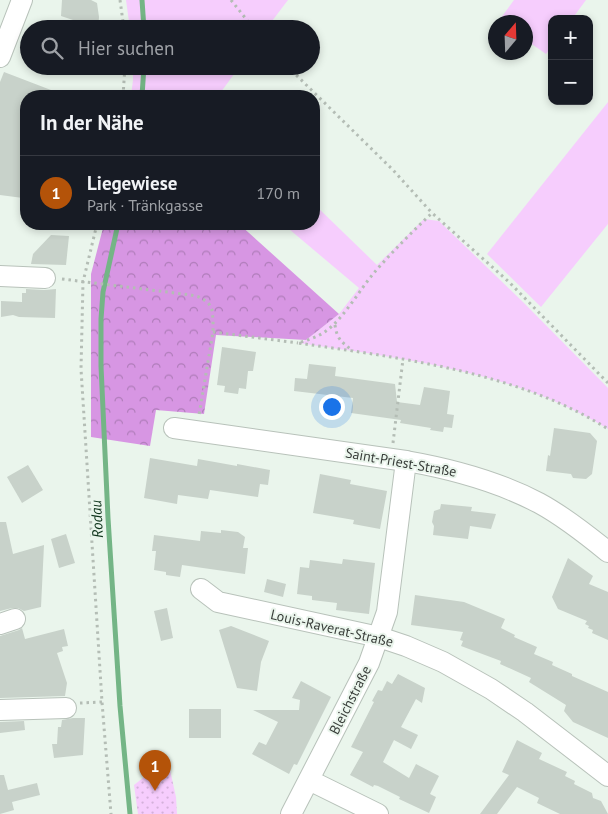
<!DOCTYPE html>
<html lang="de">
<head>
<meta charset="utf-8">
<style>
  body { margin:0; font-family:"PT Sans",sans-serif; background:#242831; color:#f1f3f6 }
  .controls { position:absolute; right:15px; top:15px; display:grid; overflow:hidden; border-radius:10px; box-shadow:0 2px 8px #0003 }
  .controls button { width:45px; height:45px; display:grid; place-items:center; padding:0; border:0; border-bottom:1px solid #363941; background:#171b24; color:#f1f3f6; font:25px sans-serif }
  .compass { position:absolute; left:488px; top:15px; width:45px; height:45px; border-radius:50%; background:#171b24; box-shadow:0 2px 8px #0003; rotate:19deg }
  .you { position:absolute; left:331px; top:406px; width:18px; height:18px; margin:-12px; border:4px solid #fff; border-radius:50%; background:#1a73e8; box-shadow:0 0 0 8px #1a73e833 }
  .badge { display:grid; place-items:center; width:32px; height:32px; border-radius:50%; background:#b45309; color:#fff; font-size:16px; font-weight:700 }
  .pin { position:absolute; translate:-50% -41px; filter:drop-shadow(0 1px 2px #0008) }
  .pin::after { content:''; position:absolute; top:26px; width:18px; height:15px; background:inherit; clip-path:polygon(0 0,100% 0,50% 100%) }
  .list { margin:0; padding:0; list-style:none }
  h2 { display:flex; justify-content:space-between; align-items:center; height:65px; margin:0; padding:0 20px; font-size:21px }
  h2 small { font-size:16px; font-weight:400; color:#9ea1a6 }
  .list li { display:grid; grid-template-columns:32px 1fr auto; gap:15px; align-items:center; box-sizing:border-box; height:75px; padding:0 20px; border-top:1px solid #363941 }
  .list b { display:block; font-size:19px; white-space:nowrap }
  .list p { margin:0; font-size:16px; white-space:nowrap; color:#9ea1a6 }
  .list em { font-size:16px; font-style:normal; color:#9ea1a6 }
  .icon { flex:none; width:28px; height:28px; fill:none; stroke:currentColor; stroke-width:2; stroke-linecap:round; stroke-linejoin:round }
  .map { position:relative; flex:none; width:608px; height:814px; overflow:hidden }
  .search { position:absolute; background:#171b24; box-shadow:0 2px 8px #0003; left:20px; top:20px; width:300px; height:55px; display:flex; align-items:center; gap:12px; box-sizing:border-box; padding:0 18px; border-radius:28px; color:#9ea1a6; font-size:19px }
  .panel { position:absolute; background:#171b24; box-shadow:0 2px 8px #0003; left:20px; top:90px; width:300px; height:140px; border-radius:20px }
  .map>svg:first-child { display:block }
  .grass { fill:#f6cdfd }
  .forest { fill:url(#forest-crowns) }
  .park { fill:url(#park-dots) }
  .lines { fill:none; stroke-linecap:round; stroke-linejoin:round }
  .stream { stroke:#74b586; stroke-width:5 }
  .building { fill:#c8d2ca }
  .street-casing { stroke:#b8c2ba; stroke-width:22 }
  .path { stroke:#b4bdb5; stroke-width:3; stroke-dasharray:2.5 4; stroke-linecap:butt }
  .street { stroke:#fff; stroke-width:20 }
  .labels { text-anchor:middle; stroke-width:4; stroke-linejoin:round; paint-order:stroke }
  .street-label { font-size:14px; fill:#393e3a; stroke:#eaf5ec }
  .water-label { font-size:15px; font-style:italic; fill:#0e341b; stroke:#eaf5ec }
</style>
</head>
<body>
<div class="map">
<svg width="608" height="814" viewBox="0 0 608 814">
  <defs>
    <pattern id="forest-crowns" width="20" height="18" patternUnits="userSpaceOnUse" patternTransform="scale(1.25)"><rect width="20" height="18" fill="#d796e3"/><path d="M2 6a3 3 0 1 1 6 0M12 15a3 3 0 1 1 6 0" fill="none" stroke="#af7cb9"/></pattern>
    <pattern id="park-dots" width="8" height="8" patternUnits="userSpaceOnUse" patternTransform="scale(1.25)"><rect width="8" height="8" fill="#f6cdfd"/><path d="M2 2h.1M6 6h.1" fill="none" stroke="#d4b1da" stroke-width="1.8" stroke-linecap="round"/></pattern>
  </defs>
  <rect width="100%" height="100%" fill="#eaf5ec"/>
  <g class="grass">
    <path d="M126,0h162l-22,29h-136z"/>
    <path d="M514,0h72l-14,19h-20v27l-6,8 -20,-14v-18h-28z"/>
    <path d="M133,66h107l-22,30h-87l2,-16z"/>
    <path d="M608,102v122l-67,83 -54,-53z"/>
    <path d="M314,204l63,61 47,-46 15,2 86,83 83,84v41c-90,-57 -207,-71 -310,-86l8,-3 33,-26 20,-26 -76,-64h31z"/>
  </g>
  <path class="forest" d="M104,224h135l100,90 -33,26 -90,-5 -12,79 -48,-4 -6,36 -59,-9v-163z"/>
  <path class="park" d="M170,770l6,27 1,17h-39l-4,-29 14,-11z"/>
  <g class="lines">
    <g class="stream">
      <path d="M142,0l2,29"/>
      <path d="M142,96l2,-30"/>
      <path d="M118,224l-15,68 -2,27v47l7,152 12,188 10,108"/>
    </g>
  </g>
  <g class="building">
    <path d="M62,0h29l6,3 2,14 -1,12h-20l1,-7 -18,-6z"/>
    <path d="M4,72l60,23v1h-38v96l-2,-1 -1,7 -23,-3v-113z"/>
    <path d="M51,235l18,1 -3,29 -35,-1 2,-10z"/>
    <path d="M26,289l18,1 12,-1 -1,29 -36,-1 -6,-2 -12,2v-16l21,1v-9h4z"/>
    <path d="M222,347l34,5 -3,19h-5l-2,18 -7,-1 -1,6 -14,-2 1,-6 -8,-1z"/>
    <path d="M309,364l27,3 -1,9 60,8 2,18 23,3 4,-18 26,4 -3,23 7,1 -2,13 -8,-1 -1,5 -13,-2 1,-2 -31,-5 1,-3 -50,-7 2,-15 -59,-7 1,-13 12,1z"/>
    <path d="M554,428l36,5 7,8 -5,33 -6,5 -13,-1 -2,-4 -25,-3 2,-16 2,1z"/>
    <path d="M150,458l47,8 1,-7 39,7v-2l33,6 -2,15 -8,-1 -2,13 -48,-7 -2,9 -30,-4 -1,9 -33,-6z"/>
    <path d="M28,465l15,25 -21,13 -15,-26z"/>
    <path d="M320,474l31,6 -1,4 37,7 -7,38 -27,-5 1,-4 -41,-7z"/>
    <path d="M441,504l31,3 -1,4 25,3 -5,15 -21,-3 -2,13 -35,-4 1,-9 -2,-4 2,-11 6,-2z"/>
    <path d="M0,522h6l7,32 31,-9 -3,62 -17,4 -6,-3h-6l-12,3z"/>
    <path d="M221,530l17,2 7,5 -2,11h5l-3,26 -63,-9 -2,12 -14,-2v-3l-12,-2 2,-19h-4l2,-16 46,6 1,-10 20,2z"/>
    <path d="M66,534l9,29 -16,5 -8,-29z"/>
    <path d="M568,558l25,18 -4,8 19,8v48l-16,-7 1,-3 -5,-2 1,-2 -4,-2 2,-3 -29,-12 -6,-12z"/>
    <path d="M343,559l32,4 -6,51 -33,-4 1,-7 -25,-3v-4l-15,-2 3,-27 9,1 1,-8 32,4z"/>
    <path d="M267,579l19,5 -3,13 -19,-5z"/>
    <path d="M415,595l49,7 41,17 -4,9 14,7 -1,2 23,10 -3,7 19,8 -1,3 20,9v2l36,16v46l-35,-16 -9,-11 2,-6 -37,-23 2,-4 -31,-14 1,-3 -40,-15 2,-5 -3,-1 3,-8 -52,-7z"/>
    <path d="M167,608l6,30 -12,3 -7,-30z"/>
    <path d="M231,626l38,15 -8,21 -4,29 -20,-3 -18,-58z"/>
    <path d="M22,628l3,11 39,-10 4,17 -6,1 1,4 -6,2 10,30 -2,13 -65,2v-62l19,-6z"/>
    <path d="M398,674l27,14 -3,15 -6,-4 -15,28 17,8 -7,14 -17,-9 -11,22 26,16 7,-14 23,12 -9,18 6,3 -7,16 -30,-14 1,-2 -22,-11 -4,-1 -1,2 -23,-12 13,-23 -12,-5 23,-45 -2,-1 6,-11 4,1 5,-10 5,3z"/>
    <path d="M301,681l30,16 -34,68 -3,-1 -5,10 -37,-20 7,-12 7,3 12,-23 -25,-12h46l1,-10 -8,-2z"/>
    <rect x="189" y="709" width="32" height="29"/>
    <path d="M73,718h12l-2,37 -29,3 -2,-14h5l1,-17h3l1,-7z"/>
    <path d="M24,721l1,9 -25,3v-11z"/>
    <path d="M517,740l25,13 -3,6 28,13 -2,4 10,5 -1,3 18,9 1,5 8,3 7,13h-48l-23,-11 2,-5 -22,-11 -20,27h-17l29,-39 -7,-3z"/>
    <path d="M0,775h4l4,15 29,-7 3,12 -28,7 2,8 -14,4z"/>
  </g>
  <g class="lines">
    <defs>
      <g id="street">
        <path d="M0,57l22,-57"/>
        <path d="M0,276l45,2"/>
        <path d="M174,428l232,33c46,8 91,20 133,42 24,13 47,31 69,49"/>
        <path d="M201,589l17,13 161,35 27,9 37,16 48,27 34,23 83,64"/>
        <path d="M0,624l15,-5"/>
        <path d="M0,710l66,-2"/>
        <path d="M309,780l69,34"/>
        <path d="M291,814l78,-151 18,-51 19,-151"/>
      </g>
    </defs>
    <use href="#street" class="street-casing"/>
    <g class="path">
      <path d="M120,0l4,29"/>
      <path d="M231,0l23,29"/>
      <path d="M287,66l106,104 39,43"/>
      <path d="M123,96l2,-30"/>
      <path d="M97,224l-14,58 -2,87 21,333 9,112"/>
      <path d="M62,279l129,16 8,2 7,4 3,3 3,6 1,10v12l-14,83"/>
      <path d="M335,325c2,15 7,17 18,26"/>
      <path d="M213,332l85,11"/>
      <path d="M608,383l-99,-101 -77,-69c-20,19 -41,40 -59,61 -14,17 -30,45 -47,57 -8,6 -18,9 -28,12 103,15 220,29 310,86"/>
      <path d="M393,443l10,-84"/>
      <path d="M80,703l22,-1"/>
    </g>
    <use href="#street" class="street"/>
  </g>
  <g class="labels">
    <g class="street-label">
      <text transform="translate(401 462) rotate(10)" y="5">Saint-Priest-Straße</text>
      <text transform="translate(332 628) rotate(13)" y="5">Louis-Raverat-Straße</text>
      <text transform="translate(350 700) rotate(-63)" y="5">Bleichstraße</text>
    </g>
    <g class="water-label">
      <text transform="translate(97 519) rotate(-93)" y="5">Rodau</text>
    </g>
  </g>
</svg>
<div class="controls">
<button>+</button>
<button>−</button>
</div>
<svg class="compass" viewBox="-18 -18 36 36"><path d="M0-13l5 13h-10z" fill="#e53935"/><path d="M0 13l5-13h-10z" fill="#9ea1a6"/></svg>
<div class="you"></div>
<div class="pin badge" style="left:155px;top:791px">1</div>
<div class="search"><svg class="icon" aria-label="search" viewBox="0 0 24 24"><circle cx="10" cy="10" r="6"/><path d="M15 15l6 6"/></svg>Hier suchen</div>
<section class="panel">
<h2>In der Nähe<small></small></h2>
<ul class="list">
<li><span class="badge">1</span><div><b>Liegewiese</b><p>Park · Tränkgasse</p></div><em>170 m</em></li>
</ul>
</section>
</div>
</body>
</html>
